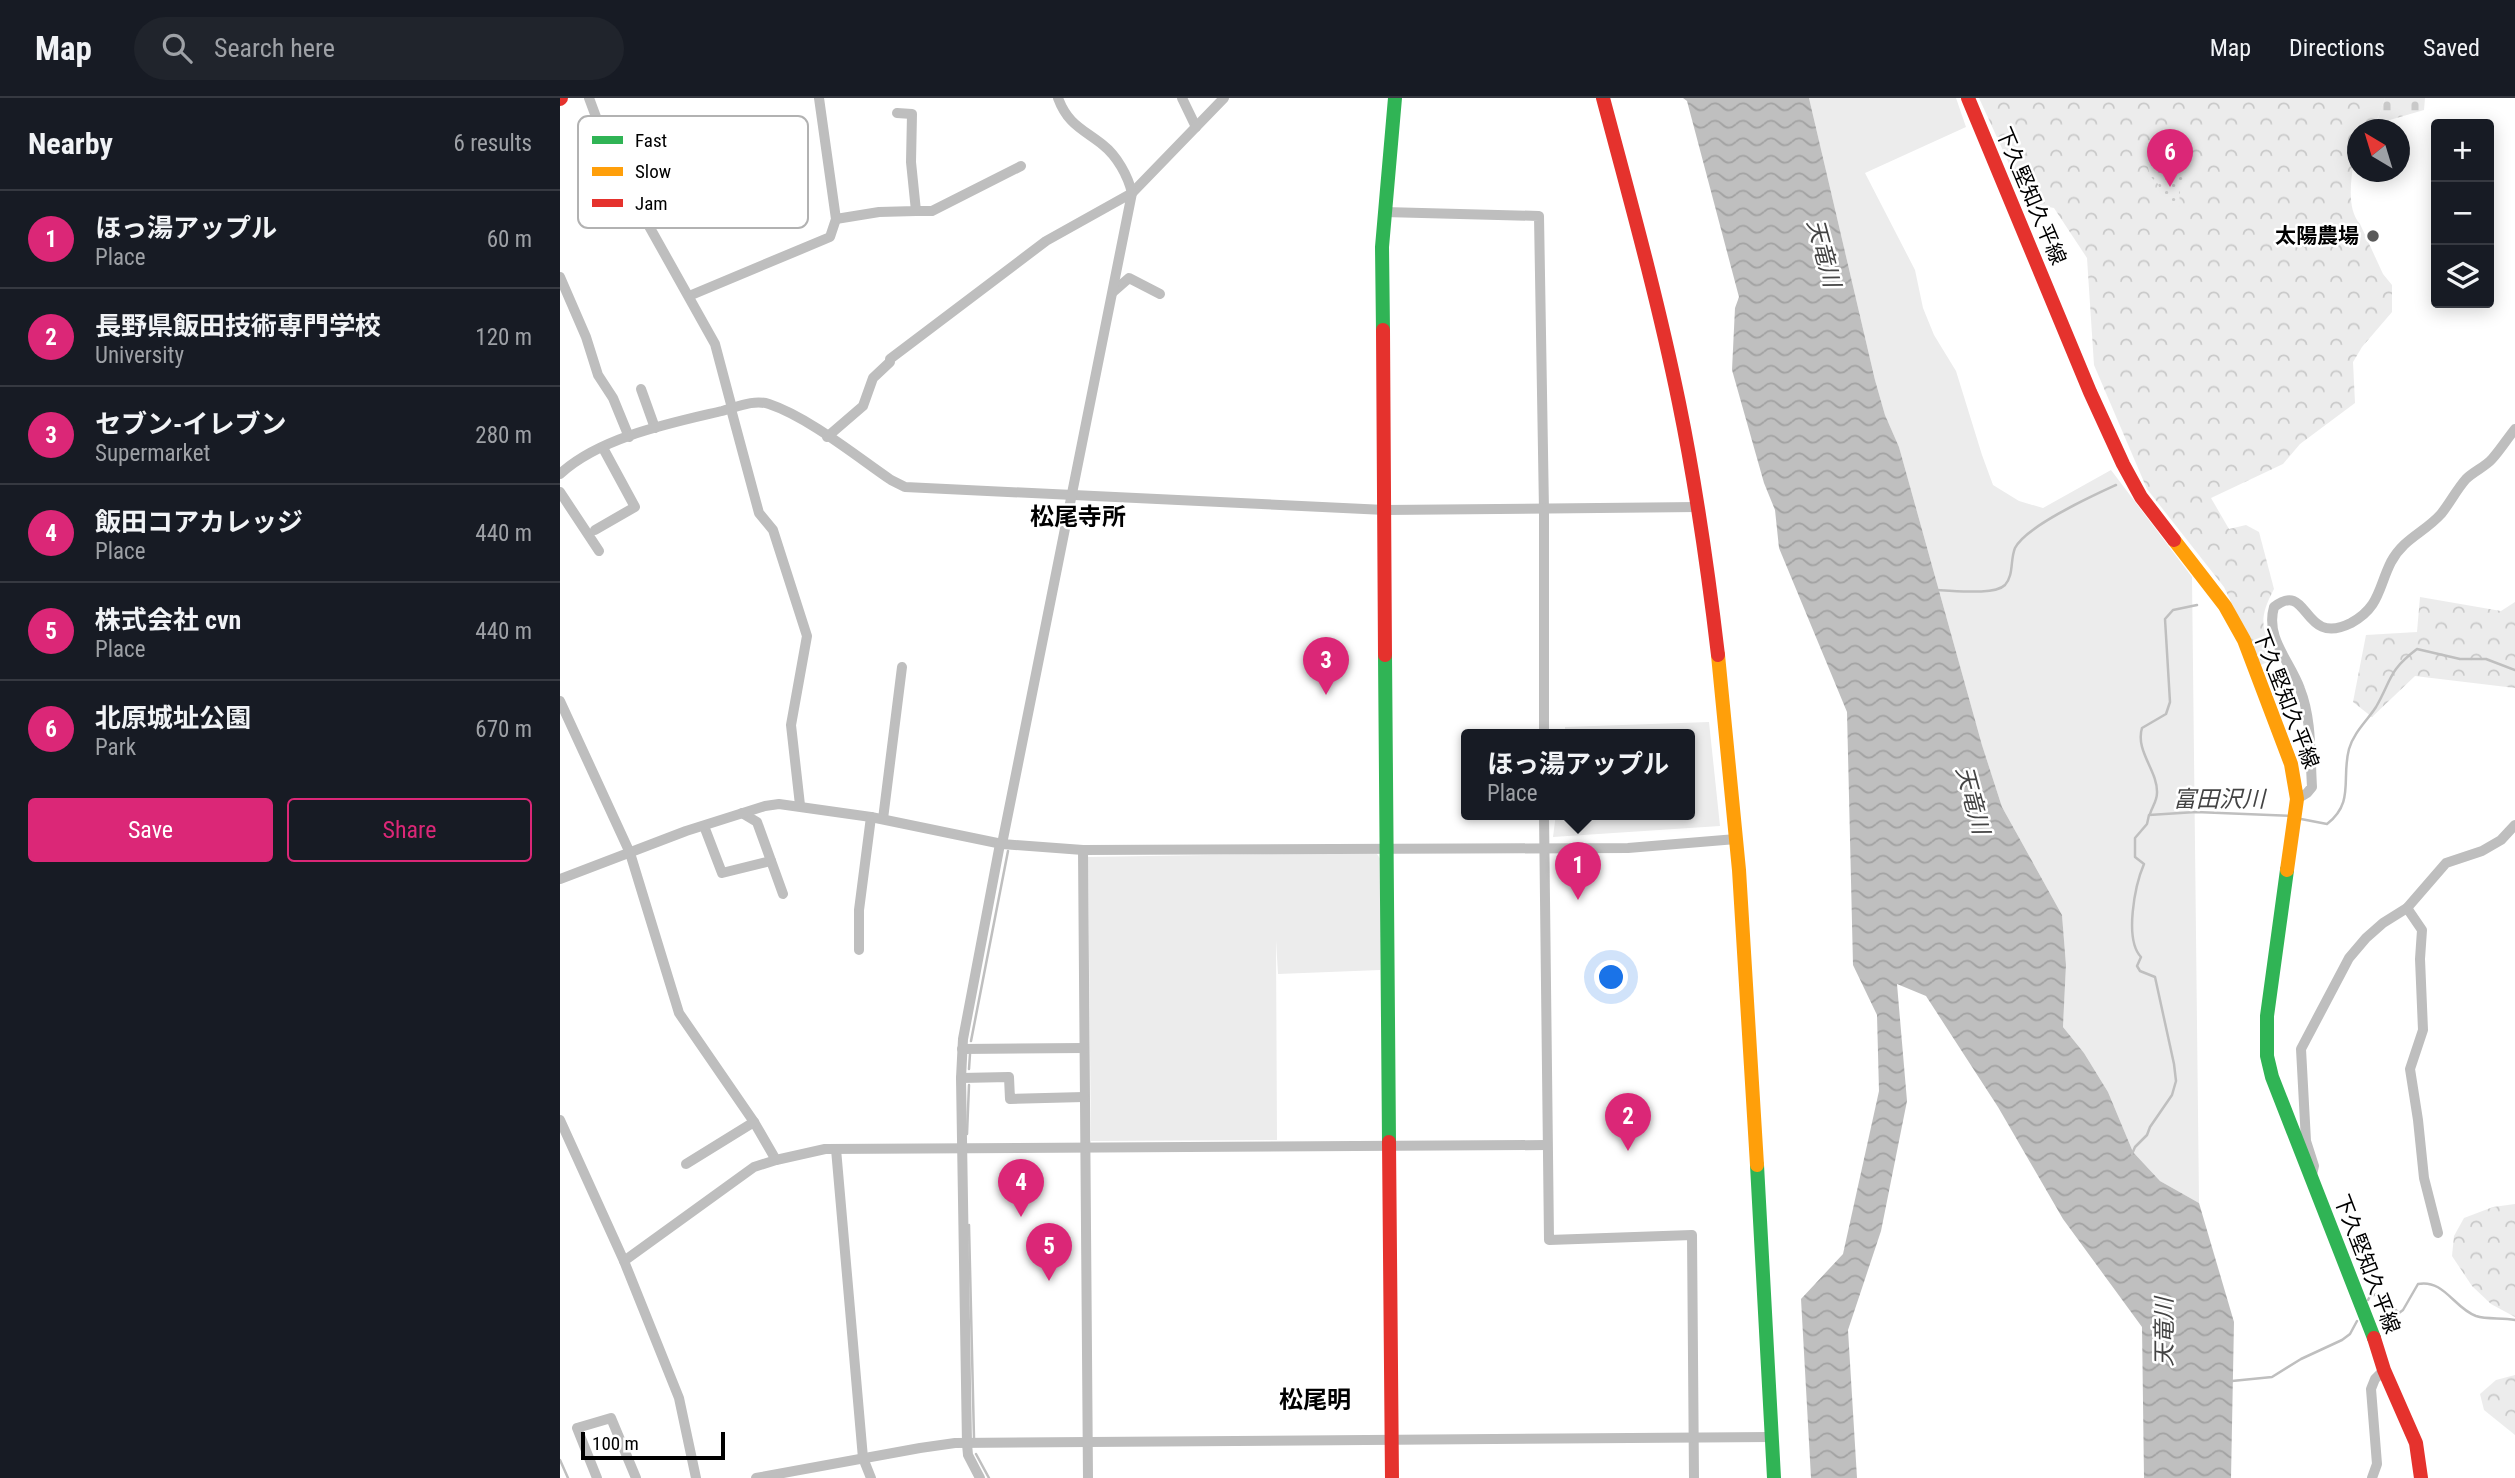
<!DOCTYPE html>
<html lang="en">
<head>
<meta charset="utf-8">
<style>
  body { margin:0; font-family:"Roboto Condensed","Noto Sans JP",sans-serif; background:#20242c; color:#f1f3f6 }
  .controls { position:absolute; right:21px; top:21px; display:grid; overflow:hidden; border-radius:7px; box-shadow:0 4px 18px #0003 }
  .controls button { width:63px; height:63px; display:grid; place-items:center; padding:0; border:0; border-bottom:2px solid #363941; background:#171b24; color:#f1f3f6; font:35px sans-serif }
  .compass { position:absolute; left:1787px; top:21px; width:63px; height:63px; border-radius:50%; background:#171b24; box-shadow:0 4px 18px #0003; rotate:322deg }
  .scale { position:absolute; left:21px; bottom:18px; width:144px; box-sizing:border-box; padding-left:7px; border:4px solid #000; border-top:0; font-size:19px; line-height:24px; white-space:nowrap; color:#000; -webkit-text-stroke:5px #fff; paint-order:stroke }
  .you { position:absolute; left:1052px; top:880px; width:24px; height:24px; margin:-18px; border:5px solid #fff; border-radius:50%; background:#1a73e8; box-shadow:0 0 0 10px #1a73e833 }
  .badge { display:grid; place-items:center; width:46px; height:46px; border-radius:50%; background:#db2777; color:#fff; font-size:23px; font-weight:700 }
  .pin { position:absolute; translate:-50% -58px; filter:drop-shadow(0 2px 4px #0008) }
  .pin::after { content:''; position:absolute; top:37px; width:24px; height:21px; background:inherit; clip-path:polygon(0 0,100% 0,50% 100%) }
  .popup { position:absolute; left:901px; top:631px; width:234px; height:91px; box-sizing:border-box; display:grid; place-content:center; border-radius:7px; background:#171b24; filter:drop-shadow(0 2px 5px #0005); font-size:23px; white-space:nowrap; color:#9ea1a6 }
  .popup b { font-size:26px; color:#f1f3f6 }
  .popup::after { content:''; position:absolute; left:50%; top:100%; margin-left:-14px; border:14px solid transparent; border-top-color:#171b24 }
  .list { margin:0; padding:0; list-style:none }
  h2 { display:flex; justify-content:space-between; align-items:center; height:91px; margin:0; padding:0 28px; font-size:30px }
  h2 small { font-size:23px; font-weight:400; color:#9ea1a6 }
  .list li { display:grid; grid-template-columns:46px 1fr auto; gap:21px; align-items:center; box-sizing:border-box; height:98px; padding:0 28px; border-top:2px solid #363941 }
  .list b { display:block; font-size:26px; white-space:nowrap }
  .list p { margin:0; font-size:23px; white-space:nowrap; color:#9ea1a6 }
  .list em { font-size:23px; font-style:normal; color:#9ea1a6 }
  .actions { display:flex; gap:14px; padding:21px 28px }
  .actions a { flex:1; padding:16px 0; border:2px solid #db2777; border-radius:7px; text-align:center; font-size:24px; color:#db2777 }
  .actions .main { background:#db2777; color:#fff }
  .icon { flex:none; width:38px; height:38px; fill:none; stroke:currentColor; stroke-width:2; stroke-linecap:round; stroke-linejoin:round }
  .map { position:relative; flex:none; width:1955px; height:1380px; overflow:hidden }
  header { display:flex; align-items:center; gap:42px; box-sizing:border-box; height:98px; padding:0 35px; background:#171b24; border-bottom:2px solid #363941 }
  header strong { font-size:33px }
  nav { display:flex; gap:38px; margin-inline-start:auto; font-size:24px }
  .search { width:490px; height:63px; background:#20242c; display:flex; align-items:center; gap:18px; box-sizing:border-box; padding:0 24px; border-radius:38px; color:#9ea1a6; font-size:26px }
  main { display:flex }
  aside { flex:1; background:#171b24 }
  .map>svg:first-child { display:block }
  .grass { fill:#ececec }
  .forest { fill:url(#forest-crowns) }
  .cemetery { fill:url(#cemetery-stones) }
  .park { fill:url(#park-dots) }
  .water { fill:url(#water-waves) }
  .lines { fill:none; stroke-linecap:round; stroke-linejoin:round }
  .stream { stroke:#bfbfbf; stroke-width:2.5 }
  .street { stroke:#bebebe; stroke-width:10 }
  .fast { stroke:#30b455; stroke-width:14 }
  .slow { stroke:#ff9f0a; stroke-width:14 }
  .jam { stroke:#e5322d; stroke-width:14 }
  .poi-dot { fill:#595959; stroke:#fff; stroke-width:2.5 }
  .labels { text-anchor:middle; stroke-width:5; stroke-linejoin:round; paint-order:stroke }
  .street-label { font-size:21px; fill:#000; stroke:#fff }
  .poi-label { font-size:21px; font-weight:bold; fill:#000; stroke:#fff; text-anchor:end }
  .water-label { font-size:23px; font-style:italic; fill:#444; stroke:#fff }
  .quarter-label { font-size:24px; font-weight:bold; fill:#000; stroke:#fff }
  .key { fill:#fff; stroke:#b2b2b2; stroke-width:2 }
  .key-label { font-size:19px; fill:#000 }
</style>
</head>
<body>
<header>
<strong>Map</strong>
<div class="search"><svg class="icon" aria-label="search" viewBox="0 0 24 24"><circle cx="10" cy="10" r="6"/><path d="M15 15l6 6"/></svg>Search here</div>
<nav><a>Map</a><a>Directions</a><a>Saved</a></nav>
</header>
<main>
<aside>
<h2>Nearby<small>6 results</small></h2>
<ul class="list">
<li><span class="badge">1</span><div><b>ほっ湯アップル</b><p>Place</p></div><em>60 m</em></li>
<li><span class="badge">2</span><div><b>長野県飯田技術専門学校</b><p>University</p></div><em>120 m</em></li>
<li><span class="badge">3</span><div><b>セブン-イレブン</b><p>Supermarket</p></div><em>280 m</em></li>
<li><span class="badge">4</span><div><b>飯田コアカレッジ</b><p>Place</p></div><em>440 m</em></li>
<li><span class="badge">5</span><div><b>株式会社 cvn</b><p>Place</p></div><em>440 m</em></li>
<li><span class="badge">6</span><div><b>北原城址公園</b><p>Park</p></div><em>670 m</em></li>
</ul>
<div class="actions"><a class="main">Save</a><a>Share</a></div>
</aside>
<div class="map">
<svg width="1955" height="1380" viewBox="0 0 1955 1380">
  <defs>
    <pattern id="forest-crowns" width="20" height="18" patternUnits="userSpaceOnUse" patternTransform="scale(1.75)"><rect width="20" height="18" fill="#ececec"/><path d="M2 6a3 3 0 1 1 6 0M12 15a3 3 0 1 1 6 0" fill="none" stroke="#c9c9c9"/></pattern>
    <pattern id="cemetery-stones" width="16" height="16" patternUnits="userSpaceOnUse" patternTransform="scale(1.75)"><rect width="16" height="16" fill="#ececec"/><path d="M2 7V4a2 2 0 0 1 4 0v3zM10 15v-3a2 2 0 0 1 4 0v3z" fill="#c9c9c9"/></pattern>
    <pattern id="park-dots" width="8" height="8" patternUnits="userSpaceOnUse" patternTransform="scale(1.75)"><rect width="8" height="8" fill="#ececec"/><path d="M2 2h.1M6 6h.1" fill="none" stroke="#c9c9c9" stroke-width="1.8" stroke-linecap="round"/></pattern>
    <pattern id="water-waves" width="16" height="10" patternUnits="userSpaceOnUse" patternTransform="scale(1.75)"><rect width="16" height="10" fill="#bfbfbf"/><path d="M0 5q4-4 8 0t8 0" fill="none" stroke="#a2a2a2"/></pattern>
  </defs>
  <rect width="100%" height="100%" fill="#fff"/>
  <g class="grass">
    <path d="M1249,0h147l10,29 -101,46 50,97 8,38 11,27 22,36 26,84 11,30 26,16 24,7 68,-38 81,107 7,626 -39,-22 -27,-29 -25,-60 -24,-39 -21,-26 3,-62 -4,-50 -60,-108 -20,-62 -83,-298 -14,-32 -10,-35z"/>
    <path d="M1149,624l11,104 -167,11 3,-23h134v-80h-125v-7z"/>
    <path d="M716,756h101l4,6 -1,110 -102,4 -2,-34 1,200 -186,1 -3,-284z"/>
  </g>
  <g class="forest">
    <path d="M1419,0h406c-6,17 -7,31 -27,32 -1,26 -17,73 2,94l23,50 9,11v27l-30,35 -9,15 2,41 -55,41 -17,20 -72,34 18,31 17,-4 13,7 15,57c-17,32 -11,38 0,70l-13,6 -37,-78 -77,-98 -53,-124 -7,-107 -33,-50 -27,-5z"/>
    <path d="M1860,499l81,14 14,-9v86l-100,-12 -43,41 -19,-15 13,-67 51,-3z"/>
    <path d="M1955,1106v113l-24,-13 -19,-18 -20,-30 2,-20 10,-18 29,-11z"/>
    <path d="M1955,1277v60l-31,-25 -4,-16 16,-14z"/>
  </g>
  <path class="cemetery" d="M1825,0h40l-1,12 -48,14z"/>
  <path class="park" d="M1590,63l20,8 16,-1 -6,21 -1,18 -2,2 -11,-14 -5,-2 -3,-9 -8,-8 -3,-13z"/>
  <path class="water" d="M1123,0h126l66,282 10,35 14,32 83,298 20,62 60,108 4,50 -3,62 21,26 24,39 25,60 27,29 39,22 35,119 -3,156h-87l-2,-151 -79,-108 -65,-112 -72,-111 -29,-12 10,117 -26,130 -33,99 9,148h-46l-10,-179 42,-45 36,-163 -2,-76 -24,-50 -6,-253 -68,-164 -4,-38 -11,-27 -32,-113 3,-62 4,-11 -52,-196z"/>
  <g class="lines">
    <g class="stream">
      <path d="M1376,492c15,0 58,6 69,-5 9,-10 5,-25 10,-37 11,-22 77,-52 101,-63"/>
      <path d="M1590,716c2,-7 7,-13 7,-21 1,-22 -22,-42 -15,-65l24,-14 4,-12 -5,-83 8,-9 24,-5"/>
      <path d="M1741,721l26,5c28,-22 14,-45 22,-75 5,-17 18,-28 27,-42 16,-28 12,-36 41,-58l43,10h26l29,11"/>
      <path d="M411,943l37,-190"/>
      <path d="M409,971l1,-15"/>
      <path d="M407,1036l2,-49"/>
      <path d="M1572,1056l3,-7 12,-12 3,-8 22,-32 4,-14 -2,-17 -19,-87 -15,-6 -3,-5 4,-9c-17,-18 -6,-72 3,-93l-9,-7v-19l12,-14 2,-9 47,-3 95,4"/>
      <path d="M409,1127l5,213"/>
      <path d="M1808,1202l2,-4 8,-2 21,19 4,-3 15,-26c26,-5 36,24 58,32 12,4 26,1 39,4"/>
      <path d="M1672,1283l40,-4 29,-18 41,-19 8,-6 7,-13"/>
      <path d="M416,1356l13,24"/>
      <path d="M0,1362l8,18"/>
    </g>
    <g class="street">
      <path d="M29,0l23,62 103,184 17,64"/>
      <path d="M622,0l14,29"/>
      <path d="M356,113h16l89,-45"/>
      <path d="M824,114l155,4 5,294v224"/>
      <path d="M276,121l43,-7 37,-1 -5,-49 1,-48 -15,-1"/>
      <path d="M0,179l26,60 12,38 15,23 16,39"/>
      <path d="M553,194l16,-14 31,16"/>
      <path d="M129,198l141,-59 6,-18 -17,-121"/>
      <path d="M81,291l14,39"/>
      <path d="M171,311l28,104 14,17 34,106 -16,89 9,80"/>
      <path d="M267,339l36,-31 10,-28 17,-16v-3l156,-118 86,-48 92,-95"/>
      <path d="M0,376c40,-37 111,-51 162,-63 15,-4 32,-12 47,-7 39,13 87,52 122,76l14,7 480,23 313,-3"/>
      <path d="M0,394l39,59"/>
      <path d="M35,432l40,-23 -32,-59"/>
      <path d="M0,603l70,152 49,160 75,109 22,38"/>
      <path d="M1737,701l10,-6 5,-6c-2,-31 0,-68 -12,-98 -10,-28 -35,-51 -26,-82 36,-28 27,41 77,16 29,-16 27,-35 40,-61 13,-24 33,-29 50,-48 9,-11 16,-25 25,-35 8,-8 19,-12 26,-20 8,-9 15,-20 23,-30"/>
      <path d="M182,715l15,9 26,72"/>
      <path d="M984,716l5,426 143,-5 2,243"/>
      <path d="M323,721l19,-152"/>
      <path d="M144,728l18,47 49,-12"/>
      <path d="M442,746l130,-651c-4,-17 -15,-37 -29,-48 -20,-16 -35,-20 -45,-47"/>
      <path d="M523,752l5,628"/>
      <path d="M0,781l126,-48 79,-25 14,-2 92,13 131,27 81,6 545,-2 108,-9"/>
      <path d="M1847,810l15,22 -2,29 3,71 -13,39 8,51 6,58 14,55"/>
      <path d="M299,852v-40l12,-93"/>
      <path d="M402,951l122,-1"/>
      <path d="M401,980l48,-1 1,22 74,-2"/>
      <path d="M0,1022l64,141 55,137 17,80"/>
      <path d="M276,1051l27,309 8,20"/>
      <path d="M126,1066l68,-42"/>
      <path d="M1751,1081l3,-13 -8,-25 -5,-92 48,-91 17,-20 17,-15 24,-15 39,-45 36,-12 19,-11 14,-15"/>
      <path d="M64,1163l130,-94 22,-7 49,-11 722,-4"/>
      <path d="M37,1380l-20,-50 34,-10 25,60"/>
      <path d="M196,1380l164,-30 35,-5 817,-6"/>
      <path d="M420,1380l-12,-23 -1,-11 -6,-366 2,-39 37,-195"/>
      <path d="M1812,1380l5,-14 -6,-75 4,-10 9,-9"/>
    </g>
    <g class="fast">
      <path d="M823,232l-1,-83 13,-149"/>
      <path d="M825,557l4,487"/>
      <path d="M1727,772l-20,146v40l5,21 102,261"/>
      <path d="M1197,1067l17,313"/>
    </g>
    <g class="slow">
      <path d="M1614,442l51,66 19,34 47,124 6,35 -10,71"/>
      <path d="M1158,557l21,215 18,295"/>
    </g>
    <g class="jam">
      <path d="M1043,0c27,101 55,202 76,305 17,83 29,167 39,252"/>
      <path d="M1408,0l122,294 33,72 18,33 33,43"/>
      <path d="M0,1l1,-1"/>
      <path d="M823,232l2,325"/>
      <path d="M829,1044l3,336"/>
      <path d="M1814,1240l10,32 32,73 5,35"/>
    </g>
  </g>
  <circle class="poi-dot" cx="1813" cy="138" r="7"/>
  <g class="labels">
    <g class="street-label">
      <text transform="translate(1471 98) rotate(67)" y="7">下久堅知久平線</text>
      <text transform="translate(1726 601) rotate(69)" y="7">下久堅知久平線</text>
      <text transform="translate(1807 1166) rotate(69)" y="7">下久堅知久平線</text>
    </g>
    <g class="poi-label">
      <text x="1799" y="145">太陽農場</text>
    </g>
    <g class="water-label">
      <text transform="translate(1264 155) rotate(75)" y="8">天竜川</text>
      <text x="1659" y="709">富田沢川</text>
      <text transform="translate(1413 702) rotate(75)" y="8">天竜川</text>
      <text transform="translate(1604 1234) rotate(-90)" y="8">天竜川</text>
    </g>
    <g class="quarter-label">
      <text x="518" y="427">松尾寺所</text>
      <text x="755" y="1310">松尾明</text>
    </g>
  </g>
  <rect x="18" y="18" width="230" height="112" rx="10" class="key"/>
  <rect x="32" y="38" width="31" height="8" fill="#30b455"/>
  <rect x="32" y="69" width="31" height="9" fill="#ff9f0a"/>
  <rect x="32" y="101" width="31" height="8" fill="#e5322d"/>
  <g class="key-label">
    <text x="75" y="49">Fast</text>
    <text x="75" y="80">Slow</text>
    <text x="75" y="112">Jam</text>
  </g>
</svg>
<div class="controls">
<button>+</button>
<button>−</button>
<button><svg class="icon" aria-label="layers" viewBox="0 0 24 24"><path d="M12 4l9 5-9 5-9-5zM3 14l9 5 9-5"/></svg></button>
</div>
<svg class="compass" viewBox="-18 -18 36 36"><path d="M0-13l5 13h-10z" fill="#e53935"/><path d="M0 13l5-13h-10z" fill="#9ea1a6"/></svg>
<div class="scale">100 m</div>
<div class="you"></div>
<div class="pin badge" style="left:1018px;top:802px">1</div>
<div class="popup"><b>ほっ湯アップル</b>Place</div>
<div class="pin badge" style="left:1068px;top:1053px">2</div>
<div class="pin badge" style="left:766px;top:597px">3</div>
<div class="pin badge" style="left:461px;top:1119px">4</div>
<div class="pin badge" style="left:489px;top:1183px">5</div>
<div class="pin badge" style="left:1610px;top:89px">6</div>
</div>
</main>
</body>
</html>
